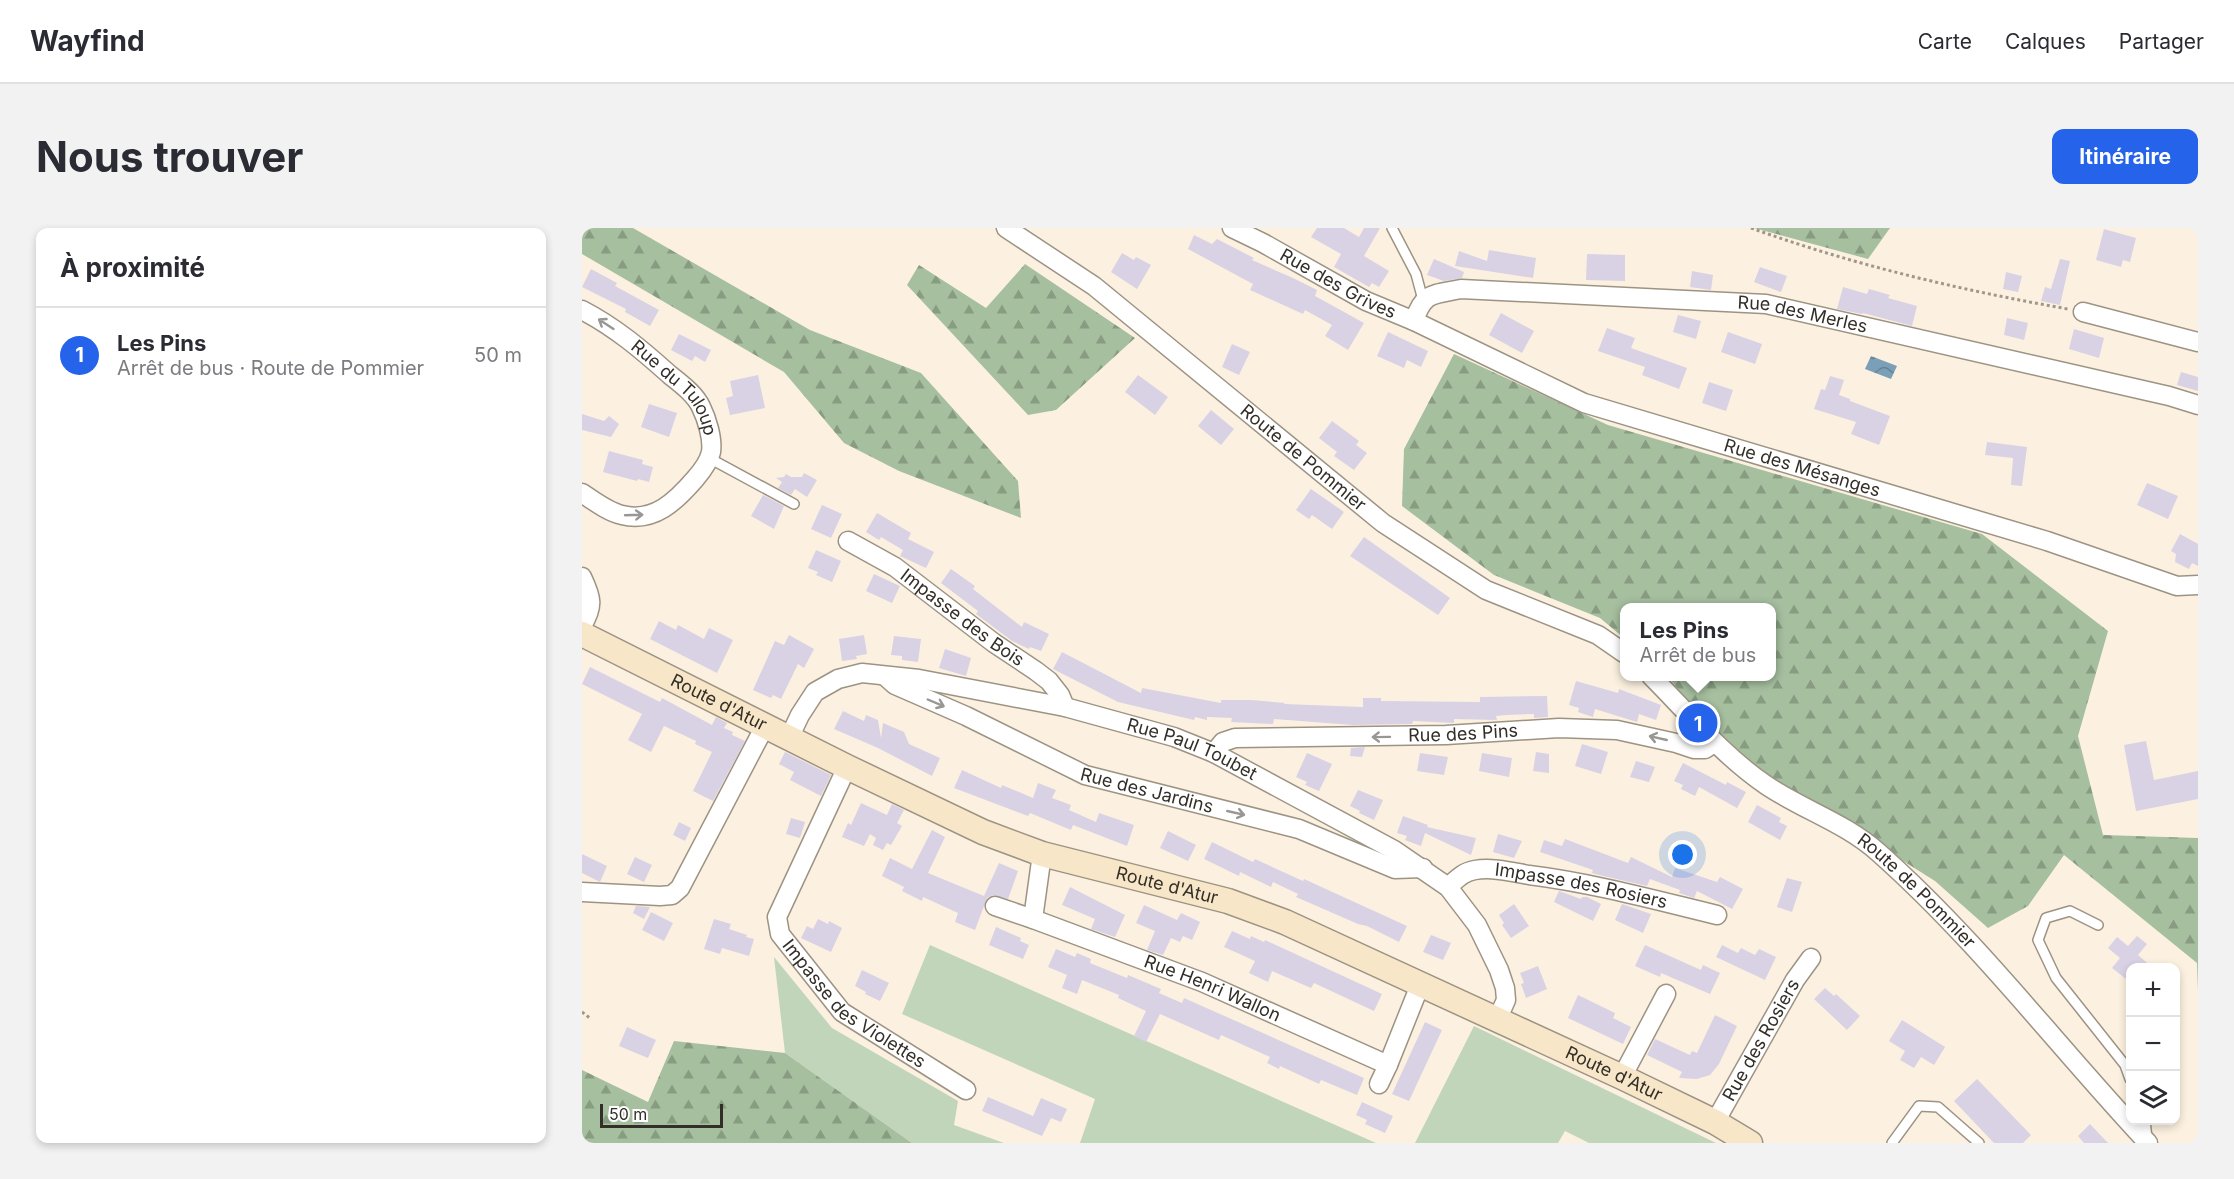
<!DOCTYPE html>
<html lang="fr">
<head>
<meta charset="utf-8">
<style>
  body { margin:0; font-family:Inter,sans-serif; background:#f2f2f3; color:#2b2b33 }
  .controls { position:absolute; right:18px; bottom:18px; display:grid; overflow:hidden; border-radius:12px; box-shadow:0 3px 9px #0003 }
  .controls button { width:54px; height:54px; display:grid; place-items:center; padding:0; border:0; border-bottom:2px solid #e1e1e2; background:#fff; color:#2b2b33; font:30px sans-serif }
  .scale { position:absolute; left:18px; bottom:15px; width:123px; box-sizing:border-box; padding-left:6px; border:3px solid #332f28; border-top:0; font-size:16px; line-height:21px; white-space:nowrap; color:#332f28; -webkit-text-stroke:4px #fff; paint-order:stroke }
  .you { position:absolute; left:1101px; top:627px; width:21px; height:21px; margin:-15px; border:4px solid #fff; border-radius:50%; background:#1a73e8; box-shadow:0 0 0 9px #1a73e833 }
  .badge { display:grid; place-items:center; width:39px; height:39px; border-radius:50%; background:#2563eb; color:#fff; font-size:20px; font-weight:700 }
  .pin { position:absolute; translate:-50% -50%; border:3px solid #fff; box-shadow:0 2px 6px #0006 }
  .popup { position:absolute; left:1038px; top:375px; width:156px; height:78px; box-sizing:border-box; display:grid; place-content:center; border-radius:12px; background:#fff; filter:drop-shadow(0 2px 4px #0005); font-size:20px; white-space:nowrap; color:#7c7c81 }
  .popup b { font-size:22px; color:#2b2b33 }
  .popup::after { content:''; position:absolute; left:50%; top:100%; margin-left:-12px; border:12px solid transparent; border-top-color:#fff }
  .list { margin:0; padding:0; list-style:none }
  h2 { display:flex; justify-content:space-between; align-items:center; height:78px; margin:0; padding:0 24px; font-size:26px }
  h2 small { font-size:20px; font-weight:400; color:#7c7c81 }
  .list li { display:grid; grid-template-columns:39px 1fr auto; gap:18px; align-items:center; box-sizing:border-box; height:96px; padding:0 24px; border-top:2px solid #e1e1e2 }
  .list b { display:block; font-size:22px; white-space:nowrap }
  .list p { margin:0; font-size:20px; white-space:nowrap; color:#7c7c81 }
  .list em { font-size:20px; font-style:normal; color:#7c7c81 }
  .icon { flex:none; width:33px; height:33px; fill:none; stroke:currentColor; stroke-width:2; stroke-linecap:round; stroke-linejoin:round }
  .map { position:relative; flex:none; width:1616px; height:915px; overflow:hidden; border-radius:12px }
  header { display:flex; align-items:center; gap:36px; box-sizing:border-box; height:84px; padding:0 30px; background:#fff; border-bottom:2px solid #e1e1e2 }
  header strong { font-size:28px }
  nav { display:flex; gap:33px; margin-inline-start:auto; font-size:21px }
  .intro { display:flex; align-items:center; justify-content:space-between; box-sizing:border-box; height:144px; padding:0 36px }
  h1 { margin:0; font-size:42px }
  .button { padding:15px 27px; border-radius:12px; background:#2563eb; color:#fff; font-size:21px; font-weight:700 }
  main { display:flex; gap:36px; padding:0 36px }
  aside { flex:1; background:#fff; border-radius:12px; box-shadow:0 3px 9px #0003 }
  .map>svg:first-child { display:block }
  .grass { fill:#c1d5bb }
  .forest { fill:url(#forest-firs) }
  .water { fill:url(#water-waves) }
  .building { fill:#d8d2e4 }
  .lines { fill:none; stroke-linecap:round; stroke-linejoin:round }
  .service-casing { stroke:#9d9383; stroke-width:12 }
  .minor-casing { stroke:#9d9383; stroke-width:21 }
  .secondary-casing { stroke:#9d9383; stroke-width:27 }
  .path { stroke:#9f978b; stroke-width:3; stroke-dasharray:3 3; stroke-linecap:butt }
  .service { stroke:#fff; stroke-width:9 }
  .minor { stroke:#fff; stroke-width:18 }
  .secondary { stroke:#f8e6c8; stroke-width:24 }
  .oneway { stroke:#999794 }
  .labels { text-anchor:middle; stroke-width:4.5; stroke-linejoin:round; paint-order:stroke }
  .street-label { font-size:18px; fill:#332f28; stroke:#fff }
</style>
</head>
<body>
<header>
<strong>Wayfind</strong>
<nav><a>Carte</a><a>Calques</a><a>Partager</a></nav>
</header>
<div class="intro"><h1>Nous trouver</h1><a class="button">Itinéraire</a></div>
<main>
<aside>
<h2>À proximité<small></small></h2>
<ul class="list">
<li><span class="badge">1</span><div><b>Les Pins</b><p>Arrêt de bus · Route de Pommier</p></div><em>50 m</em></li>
</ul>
</aside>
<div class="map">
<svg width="1616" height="915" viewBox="0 0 1616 915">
  <defs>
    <pattern id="forest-firs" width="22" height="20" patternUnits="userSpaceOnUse" patternTransform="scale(1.5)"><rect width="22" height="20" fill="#a6bf9f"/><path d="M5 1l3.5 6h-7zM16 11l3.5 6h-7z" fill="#889c82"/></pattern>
    <pattern id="water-waves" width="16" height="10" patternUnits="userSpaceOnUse" patternTransform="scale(1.5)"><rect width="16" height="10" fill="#7b9fb7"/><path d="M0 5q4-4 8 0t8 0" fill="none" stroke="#658295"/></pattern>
  </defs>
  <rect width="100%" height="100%" fill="#fcf1e0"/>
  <g class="grass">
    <path d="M348,717l446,198h-296l15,-44 -193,-85z"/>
    <path d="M192,729l58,71 126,73 -4,24 50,18h-92l-127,-90z"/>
    <path d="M892,798l242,117h-127l-24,-12 -7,12h-143z"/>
  </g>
  <g class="forest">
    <path d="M0,0h51l177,102 111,43 97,108 3,37 -122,-47 -55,-28 -60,-71 -202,-118z"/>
    <path d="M1172,0h136l-22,31z"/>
    <path d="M443,36l110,74 -79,72 -28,5 -121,-130 12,-20 67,43z"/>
    <path d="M872,126l154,71 374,109 126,97 -30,105 25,99 95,3v154l-1,-29 -133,-108 -36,51 -40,22 -53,-47 -89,-56 -66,-36 -52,-40 -60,-72 104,-1v-68h-148v30l-24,-20 -106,-43 -92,-69 2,-57z"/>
    <path d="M92,813l111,12 127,90h-330v-73l66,32z"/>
  </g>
  <path class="water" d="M1289,128l26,10 -6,13 -26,-10z"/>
  <g class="building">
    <path d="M735,0h27l15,9 5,-9h16l-16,28 25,15 -10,16 -7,-4 -3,4 -35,-20 7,-13 -30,-17z"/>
    <path d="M1522,1l32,9 -6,24 -7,-2 -2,7 -25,-7z"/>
    <path d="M612,7l18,9 5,-5 37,19 -2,2 41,18 24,12 -2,6 49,27 -16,27 -23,-14 7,-11 -27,-15 -2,4 -53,-24 3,-6 -65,-35z"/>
    <path d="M907,22l47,8 -3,20 -78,-12 4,-15 28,10z"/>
    <path d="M540,25l12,7 2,-3 15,8 -14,24 -26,-17z"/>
    <path d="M1005,26l38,1v26l-39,-1z"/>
    <path d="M852,31l30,13 -2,6 -18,3 -17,-6z"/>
    <path d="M1478,31l10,2 -10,44 -19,-4 4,-14 6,2z"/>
    <path d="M1178,39l27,9 -6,16 -27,-10z"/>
    <path d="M9,41l26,14 -2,3 44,24 -9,16 -25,-14 1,-3 -44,-22z"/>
    <path d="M1110,43l21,4 -2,15 -21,-3z"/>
    <path d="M1424,44l16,4 -4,16 -15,-3z"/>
    <path d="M1261,59l24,7 2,-5 21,6 -2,3 29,8 -5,20 -49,-13 -1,1 -25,-5z"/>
    <path d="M919,85l33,18 -12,22 -33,-18z"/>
    <path d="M1096,87l23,6 -5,18 -23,-7z"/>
    <path d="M1425,90l21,5 -4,17 -20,-5z"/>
    <path d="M1025,100l28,10 -4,10 56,20 -8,21 -37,-14 3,-8 -47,-16z"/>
    <path d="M1492,101l30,9 -5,20 -30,-9z"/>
    <path d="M806,104l40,19 -7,16 -14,-7 -3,8 -27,-12z"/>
    <path d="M1146,104l34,12 -7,20 -34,-12z"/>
    <path d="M97,106l32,16 -6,12 -10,-6 -3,5 -21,-11z"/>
    <path d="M650,116l18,8 -11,23 -17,-8z"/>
    <path d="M1599,144l17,5v14l-21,-6z"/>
    <path d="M176,147l7,33 -35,7 -4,-17 7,-2 -3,-15z"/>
    <path d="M556,147l30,22 -13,18 -30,-23z"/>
    <path d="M1248,148l14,4 -5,15 11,4v2l40,15 -11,29 -28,-11 5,-12 -42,-13 7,-20 4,1z"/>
    <path d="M1127,154l24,8 -7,21 -24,-8z"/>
    <path d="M67,176l28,9 -8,24 -28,-10z"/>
    <path d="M629,182l23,19 -13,16 -23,-19z"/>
    <path d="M0,186l22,7 5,-5 10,8 -8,13 -29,-7z"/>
    <path d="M750,193l27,20 -3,4 11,8 -13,17 -20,-14 3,-4 -18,-14z"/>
    <path d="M1405,214l40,5 -5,39 -11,-1 2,-27 -28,-3z"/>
    <path d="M27,223l34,9 -1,4 11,3 -4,15 -11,-3 -1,2 -34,-9z"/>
    <path d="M222,245l13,7 -10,17 -12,-8 -4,6 -13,-7 4,-6 -6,-4 8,-1 2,-3 5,3h11z"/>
    <path d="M1565,255l31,13 -10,23 -31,-14z"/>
    <path d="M729,261l33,23 -12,17 -20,-14 -3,4 -13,-9z"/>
    <path d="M181,267l21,11 -10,23 -23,-13z"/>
    <path d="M240,277l20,9 -11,24 -20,-9z"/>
    <path d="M295,285l34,20 -3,6 26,13 -8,16 -26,-12 3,-6 -22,-13 -2,3 -13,-8z"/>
    <path d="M1598,306l18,10v22l-6,-3 -3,6 -14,-7 1,-8 -5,-3z"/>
    <path d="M782,309l86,61 -12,17 -88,-59z"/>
    <path d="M234,322l25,11 -9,21 -16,-7 2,-3 -10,-4z"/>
    <path d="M369,341l24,17 -2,3 49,38 2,-5 25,12 -8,17 -11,-4 -1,2 -17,-8 -36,-27 2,-3 -37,-28z"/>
    <path d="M292,346l26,12 -8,17 -26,-12z"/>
    <path d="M77,393l17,9 2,-5 26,14 5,-11 24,12 -16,33 -67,-34z"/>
    <path d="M207,407l25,14 -10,19 -6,-4 -17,35 -8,-4 -2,3 -18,-8 22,-49 9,4z"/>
    <path d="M282,407l3,19 -11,2 1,3 -15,2 -3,-22z"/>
    <path d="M312,408l27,3 -3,23 -16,-2v-4l-11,-1z"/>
    <path d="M363,421l26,9 -5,18 -27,-8z"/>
    <path d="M480,424l79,41 1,-5 79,15v-3h30l34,3 -1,1 79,3v-9h18v3l99,1v-5l67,-1 1,21 -14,1v-4l-28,1 -10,1 1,4 -43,-1v4l-41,-2 -1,3 -59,1 -79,-6 -1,5 -42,-2 1,-4 -25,-1v3l-12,-3 -1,3 -76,-18 -65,-33z"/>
    <path d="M8,439l70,35 2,-4 50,27 4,-8 11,6 -3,5 9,4 -1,3 13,6 -32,60 -20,-10 19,-39 -17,-8 1,-3 -32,-15 -13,26 -23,-12 14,-26 -60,-30z"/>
    <path d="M994,453l42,12 1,-4 42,16 -5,15 -17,-6 -2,8 -42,-13 -2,8 -15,-5 1,-4 -10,-3z"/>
    <path d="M261,483l21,10 2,-6 12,5 3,18 2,-15 21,9 5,12 31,14 -8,18 -54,-28 -44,-19z"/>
    <path d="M1564,513l8,39 44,-9v28l-62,12 -12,-66z"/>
    <path d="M1000,516l26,8 -7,22 -26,-8z"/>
    <path d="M783,519l-3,10 -12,-1 1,-8z"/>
    <path d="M203,524l46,23 -10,21 -31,-16 4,-8 -15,-8z"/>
    <path d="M954,524l13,2v19l-16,-2z"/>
    <path d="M725,525l25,11 -13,27 -14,-6 2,-3 -11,-5z"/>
    <path d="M838,525l28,4 -4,18 -27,-4z"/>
    <path d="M900,525l30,5 -3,19 -30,-6z"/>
    <path d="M1054,533l19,6 -6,15 -19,-5z"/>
    <path d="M1101,535l43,22 1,-3 19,10 -9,16 -38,-21 -4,9 -14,-7 2,-4 -9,-4z"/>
    <path d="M380,542l39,18 1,-3 31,13 5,-15 18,7 -4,8 19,7 -2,5 27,12 3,-9 35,12 -7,21 -54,-21 -2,5 -41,-17 -2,3 -74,-28z"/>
    <path d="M776,562l25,10 -9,20 -15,-7 1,-2 -10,-5z"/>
    <path d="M279,575l26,12 5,-11 12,6 -7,13 5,3 -11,19 -4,-2 -4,7 -10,-5 3,-7 -6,-4 -6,12 -22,-9 6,-14 3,2z"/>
    <path d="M1175,577l24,13 -2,4 8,4 -7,14 -32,-18z"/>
    <path d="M821,588l25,9 -1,2 49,11 -5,17 -46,-22 -4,13 -16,-6 2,-4 -10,-3z"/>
    <path d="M209,590l14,4 -5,16 -14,-4z"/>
    <path d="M97,594l12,6 -6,13 -12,-6z"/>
    <path d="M350,602l13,7 -17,36 56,23 15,-33 19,8 -10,28 -15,-4 -6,3 -12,32 -20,-8 3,-9 -35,-16 -1,4 -20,-10 2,-4 -22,-11 8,-18 22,11z"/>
    <path d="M586,603l28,14 -8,16 -28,-13z"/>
    <path d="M916,606l24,7 -8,17 -21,-6z"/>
    <path d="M983,611l63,24 3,-6 41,20 3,-9 42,14 3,-5 23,12 -11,20 -35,-18 -3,7 -15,-5 1,-3 -30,-11 -3,7 -48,-11 -7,-2 1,-3 -53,-18 4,-12 18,6z"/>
    <path d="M630,614l41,20 2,-3 48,22 1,-2 103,47 -8,16 -32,-16 -9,-2 -62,-27 2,-3 -25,-12 -2,5 -31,-15 -1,4 -35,-17z"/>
    <path d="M0,626l25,12 -7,16 -18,-9z"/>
    <path d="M53,629l17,8 -8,17 -17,-8z"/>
    <path d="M1205,650l15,4 -10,30 -15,-5z"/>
    <path d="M488,659l55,28 -10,22 -24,-8 4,-10 -33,-14z"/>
    <path d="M977,663l22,8 1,-2h5l14,7 -8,17 -39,-19z"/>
    <path d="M932,676l15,22 -18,12 -9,-13 2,-2 -5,-8z"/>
    <path d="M1040,676l29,10 -8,19 -28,-13z"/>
    <path d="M562,677l33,15 4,-7 19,9 -8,18 -9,-4 -3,6 -9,-4 -8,17 -16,-5 8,-19 -19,-8z"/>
    <path d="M54,678l14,1 -6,12 -11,-6z"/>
    <path d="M69,684l22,11 -9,18 -22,-11z"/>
    <path d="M132,691l17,5 -2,5 18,6 -1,2 8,2 -5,17 -27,-8 -2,6 -16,-5z"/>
    <path d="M236,691l10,5 1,-3 13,7 -11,24 -30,-14 6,-12 6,3z"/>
    <path d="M414,699l25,11 -1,3 9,4 -6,14 -34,-14z"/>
    <path d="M650,703l18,8 1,-3 13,6 1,-2 117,54 -8,17 -60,-28 -3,5 -39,-17 -4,11 -19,-9 6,-12 -31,-14z"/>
    <path d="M849,707l20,8 -8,17 -20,-8z"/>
    <path d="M1555,708l10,8 -9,11 15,13h-23v14l-18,-14 8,-10 -12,-10 9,-11 11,9z"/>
    <path d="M1063,717l56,25 2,-5 17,8 -10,21 -49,-21 -1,4 -25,-11z"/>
    <path d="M1140,717l16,8 3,-5 14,7 4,-6 17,8 -11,23 -49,-23z"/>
    <path d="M474,721l19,8 2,-4 14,6 -1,4 37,15 1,-3 33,14 -2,4 23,10 2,-5 180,80 -7,17 -36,-15 -2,4 -39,-18 -1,3 -12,-6 3,-6 -49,-22 -2,5 -59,-26 -14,28 -12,-6 12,-25 -28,-13 1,-3 -37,-15 -5,14 -15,-6 5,-13 -19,-8z"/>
    <path d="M956,738l9,23 -21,9 -5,-14 3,-1 -4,-10z"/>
    <path d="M280,742l27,13 -9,18 -15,-7 1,-2 -11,-6z"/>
    <path d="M1243,760l9,8 2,-2 24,22 -13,14 -33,-31z"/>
    <path d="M996,767l37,18 -2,5 18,9 -8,17 -55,-26z"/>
    <path d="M1133,787l22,11 -18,38 -9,11 -13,4 -18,-1 3,-6 -35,-17 8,-16 35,16 2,-4 5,2z"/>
    <path d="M1320,792l43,27 -11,18 -13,-8 -7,11 -14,-8 5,-9 -16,-10z"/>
    <path d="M843,794l17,8 -33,71 -17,-7z"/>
    <path d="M45,799l29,13 -8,18 -29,-12z"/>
    <path d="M1395,851l54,56 -8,8h-29l-40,-42z"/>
    <path d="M406,869l45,19 8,-18 26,11 -6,13 -10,-4 -9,18 -60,-25z"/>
    <path d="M780,874l31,14 -8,17 -20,-9 2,-4 -11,-5z"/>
    <path d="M1508,896l18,19h-24l-6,-7z"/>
  </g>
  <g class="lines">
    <defs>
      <g id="service">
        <path d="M810,0l24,46 7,26"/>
        <path d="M127,230l85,46"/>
        <path d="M1516,697l-28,-14 -24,7 -8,22 18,38 69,87 5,14"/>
        <path d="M1563,892l2,19"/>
        <path d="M1310,915l27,-37 19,1 41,36"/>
      </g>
      <g id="minor">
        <path id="s1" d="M424,0l88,58 289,237 103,67 112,45 26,18"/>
        <path id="s2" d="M650,0l31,15 103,58 48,20 170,82 463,138 130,45 21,-1"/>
        <path id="s3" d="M0,82c33,17 60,40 88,65 11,9 25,19 31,32 6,12 12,32 10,45 -2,10 -9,19 -16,27 -19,22 -41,44 -73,36 -14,-3 -28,-14 -40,-22"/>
        <path d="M1501,84l115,30"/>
        <path id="s4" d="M832,93c10,-30 19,-26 47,-32l305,15 403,92 29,9"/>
        <path id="s5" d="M266,313l47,26 99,76 42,28 13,10 11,14 5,12"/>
        <path d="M0,349c10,21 12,29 0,49"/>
        <path id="s6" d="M1069,448c38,38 71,79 115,109 37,25 80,38 113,68 99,88 179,194 269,290"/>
        <path id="s7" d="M304,449l9,8 71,31 119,59 214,54 96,40 28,-1"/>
        <path id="s8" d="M207,510l11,-23 15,-23 23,-13 24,-6 57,6 146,28 109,30 40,16 180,97 54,37 29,38 22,45 6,18 1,12 -9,20"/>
        <path id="s9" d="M632,525l9,-11 12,-4 211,-3 113,-7 58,2 59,13 18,6h11l9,-6"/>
        <path id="s10" d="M265,539l-70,150 3,17 62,78 124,78"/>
        <path id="s11" d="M460,626l-9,65 169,63 186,83 32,-80"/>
        <path id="s12" d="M866,659c9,-8 15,-15 27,-17 17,-3 37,2 54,5 64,8 126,25 188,40"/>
        <path d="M0,664l78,4 12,-1 8,-7 85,-162"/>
        <path d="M413,678l38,13"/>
        <path d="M1040,849l44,-83"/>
        <path d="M797,856l9,-19"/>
        <path id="s13" d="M1133,894l80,-142 16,-22"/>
      </g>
      <g id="secondary">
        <path id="s14" d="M0,406l265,133 136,65 59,22 186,47 57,21 337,155 93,45 35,21"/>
      </g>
    </defs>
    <use href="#service" class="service-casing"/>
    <use href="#minor" class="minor-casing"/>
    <use href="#secondary" class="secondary-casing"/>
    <g class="path">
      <path d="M1169,0c103,37 209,62 317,81"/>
      <path d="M0,784l9,7"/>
    </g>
    <use href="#service" class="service"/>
    <use href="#minor" class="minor"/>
    <use href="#secondary" class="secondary"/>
  </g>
  <defs><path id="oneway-shaft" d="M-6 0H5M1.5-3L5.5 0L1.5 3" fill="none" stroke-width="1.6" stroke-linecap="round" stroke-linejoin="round" transform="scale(1.5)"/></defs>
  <g class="oneway">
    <use href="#oneway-shaft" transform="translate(24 96) rotate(-147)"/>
    <use href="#oneway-shaft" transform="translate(52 287) rotate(-2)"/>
    <use href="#oneway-shaft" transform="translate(354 475) rotate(23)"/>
    <use href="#oneway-shaft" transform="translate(799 509) rotate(179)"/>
    <use href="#oneway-shaft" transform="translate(1076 510) rotate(-167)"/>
    <use href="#oneway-shaft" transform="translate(654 585) rotate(13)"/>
  </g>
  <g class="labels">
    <g class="street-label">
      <text dy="6" stroke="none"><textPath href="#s2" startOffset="120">Rue des Grives</textPath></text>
      <text dy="6" stroke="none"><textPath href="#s4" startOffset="405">Rue des Merles</textPath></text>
      <text dy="6" stroke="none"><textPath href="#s3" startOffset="123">Rue du Tuloup</textPath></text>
      <text dy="6" stroke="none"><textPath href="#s1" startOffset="376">Route de Pommier</textPath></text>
      <text dy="6" stroke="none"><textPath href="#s2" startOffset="621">Rue des Mésanges</textPath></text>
      <text dy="6" stroke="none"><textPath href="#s5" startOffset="138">Impasse des Bois</textPath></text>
      <text dy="6" stroke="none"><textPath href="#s14" startOffset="153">Route d'Atur</textPath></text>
      <text dy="6" stroke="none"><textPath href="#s9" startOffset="255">Rue des Pins</textPath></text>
      <text dy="6" stroke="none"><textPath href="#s8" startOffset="444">Rue Paul Toubet</textPath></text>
      <text dy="6" stroke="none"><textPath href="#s7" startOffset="286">Rue des Jardins</textPath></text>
      <text dy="6" stroke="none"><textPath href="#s14" startOffset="639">Route d'Atur</textPath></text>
      <text dy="6" stroke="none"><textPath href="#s12" startOffset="140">Impasse des Rosiers</textPath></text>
      <text dy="6" stroke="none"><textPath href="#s6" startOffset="344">Route de Pommier</textPath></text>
      <text dy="6" stroke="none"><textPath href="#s11" startOffset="258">Rue Henri Wallon</textPath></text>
      <text dy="6" stroke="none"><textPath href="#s10" startOffset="286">Impasse des Violettes</textPath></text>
      <text dy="6" stroke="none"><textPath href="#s13" startOffset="94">Rue des Rosiers</textPath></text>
      <text dy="6" stroke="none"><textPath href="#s14" startOffset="1125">Route d'Atur</textPath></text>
    </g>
  </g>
</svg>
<div class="controls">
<button>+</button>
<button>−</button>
<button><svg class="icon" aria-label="layers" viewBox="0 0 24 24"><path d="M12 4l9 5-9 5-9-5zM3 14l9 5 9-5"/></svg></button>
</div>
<div class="scale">50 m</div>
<div class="you"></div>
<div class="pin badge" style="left:1116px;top:495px">1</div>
<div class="popup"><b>Les Pins</b>Arrêt de bus</div>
</div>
</main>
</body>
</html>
